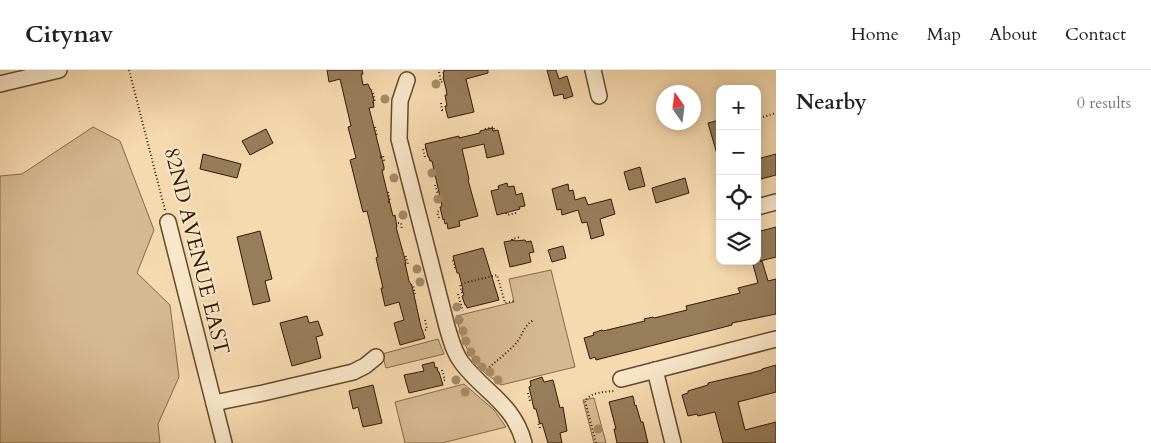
<!DOCTYPE html>
<html lang="en">
<head>
<meta charset="utf-8">
<style>
  body { margin:0; font-family:Cardo,serif; background:#f2f2f2; color:#202124 }
  .controls { position:absolute; right:15px; top:15px; display:grid; overflow:hidden; border-radius:10px; box-shadow:0 2px 12px #0003 }
  .controls button { width:45px; height:45px; display:grid; place-items:center; padding:0; border:0; border-bottom:1px solid #e0e0e0; background:#fff; color:#202124; font:25px sans-serif }
  .compass { position:absolute; left:656px; top:15px; width:45px; height:45px; border-radius:50%; background:#fff; box-shadow:0 2px 12px #0003; rotate:346deg }
  .list { margin:0; padding:0; list-style:none }
  h2 { display:flex; justify-content:space-between; align-items:center; height:65px; margin:0; padding:0 20px; font-size:21px }
  h2 small { font-size:16px; font-weight:400; color:#757577 }
  .icon { flex:none; width:28px; height:28px; fill:none; stroke:currentColor; stroke-width:2; stroke-linecap:round; stroke-linejoin:round }
  .map { position:relative; flex:none; width:776px; height:373px; overflow:hidden }
  header { display:flex; align-items:center; gap:30px; box-sizing:border-box; height:70px; padding:0 25px; background:#fff; border-bottom:1px solid #e0e0e0 }
  header strong { font-size:24px }
  nav { display:flex; gap:28px; margin-inline-start:auto; font-size:18px }
  main { display:flex }
  aside { flex:1; background:#fff }
  .map>svg:first-child { display:block }
  .green { fill:#d5b991; stroke:#836a48 }
  .building { fill:#977e5b; stroke:#311a00 }
  .lines { fill:none; stroke-linecap:round; stroke-linejoin:round }
  .minor-casing { stroke:#624a2c; stroke-width:18 }
  .path { stroke:#311a00; stroke-width:2; stroke-dasharray:1 2.5; stroke-linecap:butt }
  .minor { stroke:#f9e7cb; stroke-width:15 }
  .tree { fill:#a58b67 }
  .labels { text-anchor:middle; stroke-width:4; stroke-linejoin:round; paint-order:stroke }
  .street-label { font-size:21px; fill:#311a00; stroke:#f9e7cb }
</style>
</head>
<body>
<header>
<strong>Citynav</strong>
<nav><a>Home</a><a>Map</a><a>About</a><a>Contact</a></nav>
</header>
<main>
<div class="map">
<svg width="776" height="373" viewBox="0 0 776 373">
  <rect width="100%" height="100%" fill="#f6daaf"/>
  <filter id="stains"><feTurbulence type="fractalNoise" baseFrequency=".004" numOctaves="4"/><feColorMatrix values="0 0 0 0 .2 0 0 0 0 .09 0 0 0 0 .02 0 0 0 .5 -.17"/></filter>
  <radialGradient id="worn" r=".72"><stop offset=".6" stop-color="#630" stop-opacity="0"/><stop offset="1" stop-color="#630" stop-opacity=".3"/></radialGradient>
  <g class="green">
    <path d="M93,57l27,14 34,89 -17,43 33,32 9,72 -21,47 2,19h-160v-267l22,-2z"/>
    <path d="M551,200l24,97 -74,18c-6,-5 -13,-9 -19,-15 -15,-15 -21,-34 -26,-54l58,-14 -5,-23z"/>
    <path d="M438,269l6,15 -58,14 -4,-14z"/>
    <path d="M464,314l30,26 12,17 -64,16h-37l-10,-41z"/>
    <path d="M594,328l12,45h-12l-11,-43z"/>
  </g>
  <g class="building">
    <path d="M327,0h35l1,4h-2l2,11 5,-1 2,5h1l3,12h-1l1,6 -5,1 15,59v3h-2l1,5 10,41 2,-1 2,12h-1l10,36h-1l4,18 3,5 9,41 4,11 -25,7 -6,-22 10,-3 -5,-18 -14,4 -4,-18h2l-7,-30 2,-1 -11,-46 -4,1 -13,-52 6,-2 -8,-31 3,-1 -11,-47 -11,3z"/>
    <path d="M444,0h44v3l-22,6 8,33 -26,6 -3,-12h2l-2,-11h2l-1,-6 -3,-12h1l-1,-5h1z"/>
    <path d="M547,0h9l3,9 8,-3 6,20 -9,3 -1,-5 -9,2z"/>
    <path d="M720,50v33l-3,1 -9,-31z"/>
    <path d="M492,58l1,3 5,-1 6,24 -17,4 -3,-14 -22,5 7,30 -1,1 10,36 -19,5 1,5 -12,3 -1,-6 -2,1 -1,-5 -1,1 -3,-13 2,-1 -10,-45h-2l-1,-4h-1l-3,-13 34,-8v2l21,-5v-2z"/>
    <path d="M266,59l7,14 -23,12 -8,-14z"/>
    <path d="M203,84l38,10 -4,14 -37,-9z"/>
    <path d="M776,84v21l-19,5v-21z"/>
    <path d="M640,97l5,19 -16,4 -5,-18z"/>
    <path d="M685,108l4,15 -33,10 -4,-15z"/>
    <path d="M507,113l1,4 6,-1 2,9 6,-2 3,13 -6,1 1,2 -23,6 -6,-24 8,-2 -1,-3z"/>
    <path d="M568,114l1,7 4,-1 2,10 10,-3 3,8 23,-6 4,15 -15,5 4,16 -13,4 -4,-17 -5,1 -4,-13 -16,5 -1,-6 -4,1 -5,-21z"/>
    <path d="M776,157v30l-16,4h2l6,20 8,-2v35l-44,9v2l-136,35 -1,-3 -5,2 -6,-21 10,-3 -1,-2 9,-3 1,1 42,-10 -1,-2 9,-2 1,1 33,-8 -1,-4 54,-13 -2,-5 20,-5 -6,-22h5v-29z"/>
    <path d="M260,161l12,48 -7,2 5,20 -17,4 -16,-68z"/>
    <path d="M515,170v1l10,-1 1,2 5,-1 3,11 -5,1 2,9 -21,5 -6,-25z"/>
    <path d="M563,176l3,12 -14,4 -4,-12z"/>
    <path d="M483,178l16,52 -32,8 -1,-3h-1l-3,-9 2,-1 -2,-5h1l-4,-17h-2l-4,-17z"/>
    <path d="M307,246l2,7 9,-2 5,14 -7,2 5,21 -29,8 -12,-43z"/>
    <path d="M434,292l1,6 2,-1 1,5h1l4,13 -34,8 -5,-18 20,-4 -2,-6z"/>
    <path d="M776,295v27l-38,10 7,28 31,-8v21h-53l-8,-31 -17,4 -1,-2 -9,2 -6,-21 6,-2v-2l20,-6v-2l43,-10 11,-3v-1z"/>
    <path d="M542,307l2,5 9,-2 7,28 3,-1 4,24 -7,2 2,10h-14l-6,-20 -2,1 -4,-15h-2l-5,-22 2,-1 -1,-5z"/>
    <path d="M373,315l9,38 -19,4 -5,-20 -5,2 -4,-18z"/>
    <path d="M633,326l2,10 1,-1 5,17h2l5,21h-31l-3,-14h2l-7,-27z"/>
  </g>
  <g class="lines">
    <defs>
      <g id="minor">
        <path d="M593,0l6,26"/>
        <path d="M407,10l-7,21 -1,38 48,188c4,13 7,26 15,36 23,30 52,41 62,80"/>
        <path d="M0,14l59,-14"/>
        <path d="M757,137l19,-5"/>
        <path d="M168,152l56,221"/>
        <path d="M655,300l18,73"/>
        <path d="M621,309l155,-40"/>
        <path d="M214,333l49,-10 90,-21 12,-6 11,-9"/>
      </g>
    </defs>
    <use href="#minor" class="minor-casing"/>
    <g class="path">
      <path d="M129,0l36,140"/>
      <path d="M439,2l2,10 3,-1"/>
      <path d="M373,33l2,-1 -2,-9"/>
      <path d="M441,33l1,7h2"/>
      <path d="M763,47l13,-4"/>
      <path d="M375,57l2,8h-2"/>
      <path d="M485,59l9,-2v4"/>
      <path d="M380,87l3,-1 2,7"/>
      <path d="M425,87l-2,-8 3,-1"/>
      <path d="M435,115l2,7h2"/>
      <path d="M388,132l2,-1 -2,-9"/>
      <path d="M506,143l1,2 9,-2"/>
      <path d="M439,148l-2,-6 2,-1"/>
      <path d="M398,153h3l1,7"/>
      <path d="M512,170v-1l8,-2"/>
      <path d="M405,195l3,-1 -3,-10"/>
      <path d="M455,198l-2,-8h2"/>
      <path d="M411,215h2l2,9"/>
      <path d="M462,223l-2,-9 37,-9 8,28 9,-2"/>
      <path d="M458,224l5,17"/>
      <path d="M425,260l2,-1 -2,-9"/>
      <path d="M442,300l3,10 -2,1"/>
      <path d="M487,300c9,-10 21,-17 30,-28 6,-8 7,-17 17,-22"/>
      <path d="M528,323l2,8 2,-1"/>
      <path d="M540,358l-2,-6h2"/>
      <path d="M596,373l-11,-42c6,-9 19,-9 29,-10"/>
    </g>
    <use href="#minor" class="minor"/>
  </g>
  <g class="tree">
    <circle cx="436" cy="14" r="4.5"/>
    <circle cx="385" cy="29" r="4.5"/>
    <circle cx="432" cy="103" r="4.5"/>
    <circle cx="394" cy="108" r="4.5"/>
    <circle cx="438" cy="129" r="4.5"/>
    <circle cx="403" cy="145" r="4.5"/>
    <circle cx="417" cy="199" r="4.5"/>
    <circle cx="420" cy="212" r="4.5"/>
    <circle cx="457" cy="237" r="4.5"/>
    <circle cx="459" cy="250" r="4.5"/>
    <circle cx="463" cy="261" r="4.5"/>
    <circle cx="466" cy="271" r="4.5"/>
    <circle cx="471" cy="282" r="4.5"/>
    <circle cx="476" cy="290" r="4.5"/>
    <circle cx="482" cy="297" r="4.5"/>
    <circle cx="490" cy="302" r="4.5"/>
    <circle cx="456" cy="310" r="4.5"/>
    <circle cx="498" cy="310" r="4.5"/>
    <circle cx="465" cy="322" r="4.5"/>
    <circle cx="598" cy="359" r="4.5"/>
  </g>
  <g class="labels">
    <g class="street-label">
      <text transform="translate(197 181) rotate(76)" y="7">82ND AVENUE EAST</text>
    </g>
  </g>
  <rect width="100%" height="100%" filter="url(#stains)"/>
  <rect width="100%" height="100%" fill="url(#worn)"/>
</svg>
<div class="controls">
<button>+</button>
<button>−</button>
<button><svg class="icon" aria-label="locate" viewBox="0 0 24 24"><circle cx="12" cy="12" r="6"/><path d="M12 2v4M12 18v4M2 12h4M18 12h4"/></svg></button>
<button><svg class="icon" aria-label="layers" viewBox="0 0 24 24"><path d="M12 4l9 5-9 5-9-5zM3 14l9 5 9-5"/></svg></button>
</div>
<svg class="compass" viewBox="-18 -18 36 36"><path d="M0-13l5 13h-10z" fill="#e53935"/><path d="M0 13l5-13h-10z" fill="#757577"/></svg>
</div>
<aside>
<h2>Nearby<small>0 results</small></h2>
<ul class="list">
</ul>
</aside>
</main>
</body>
</html>
